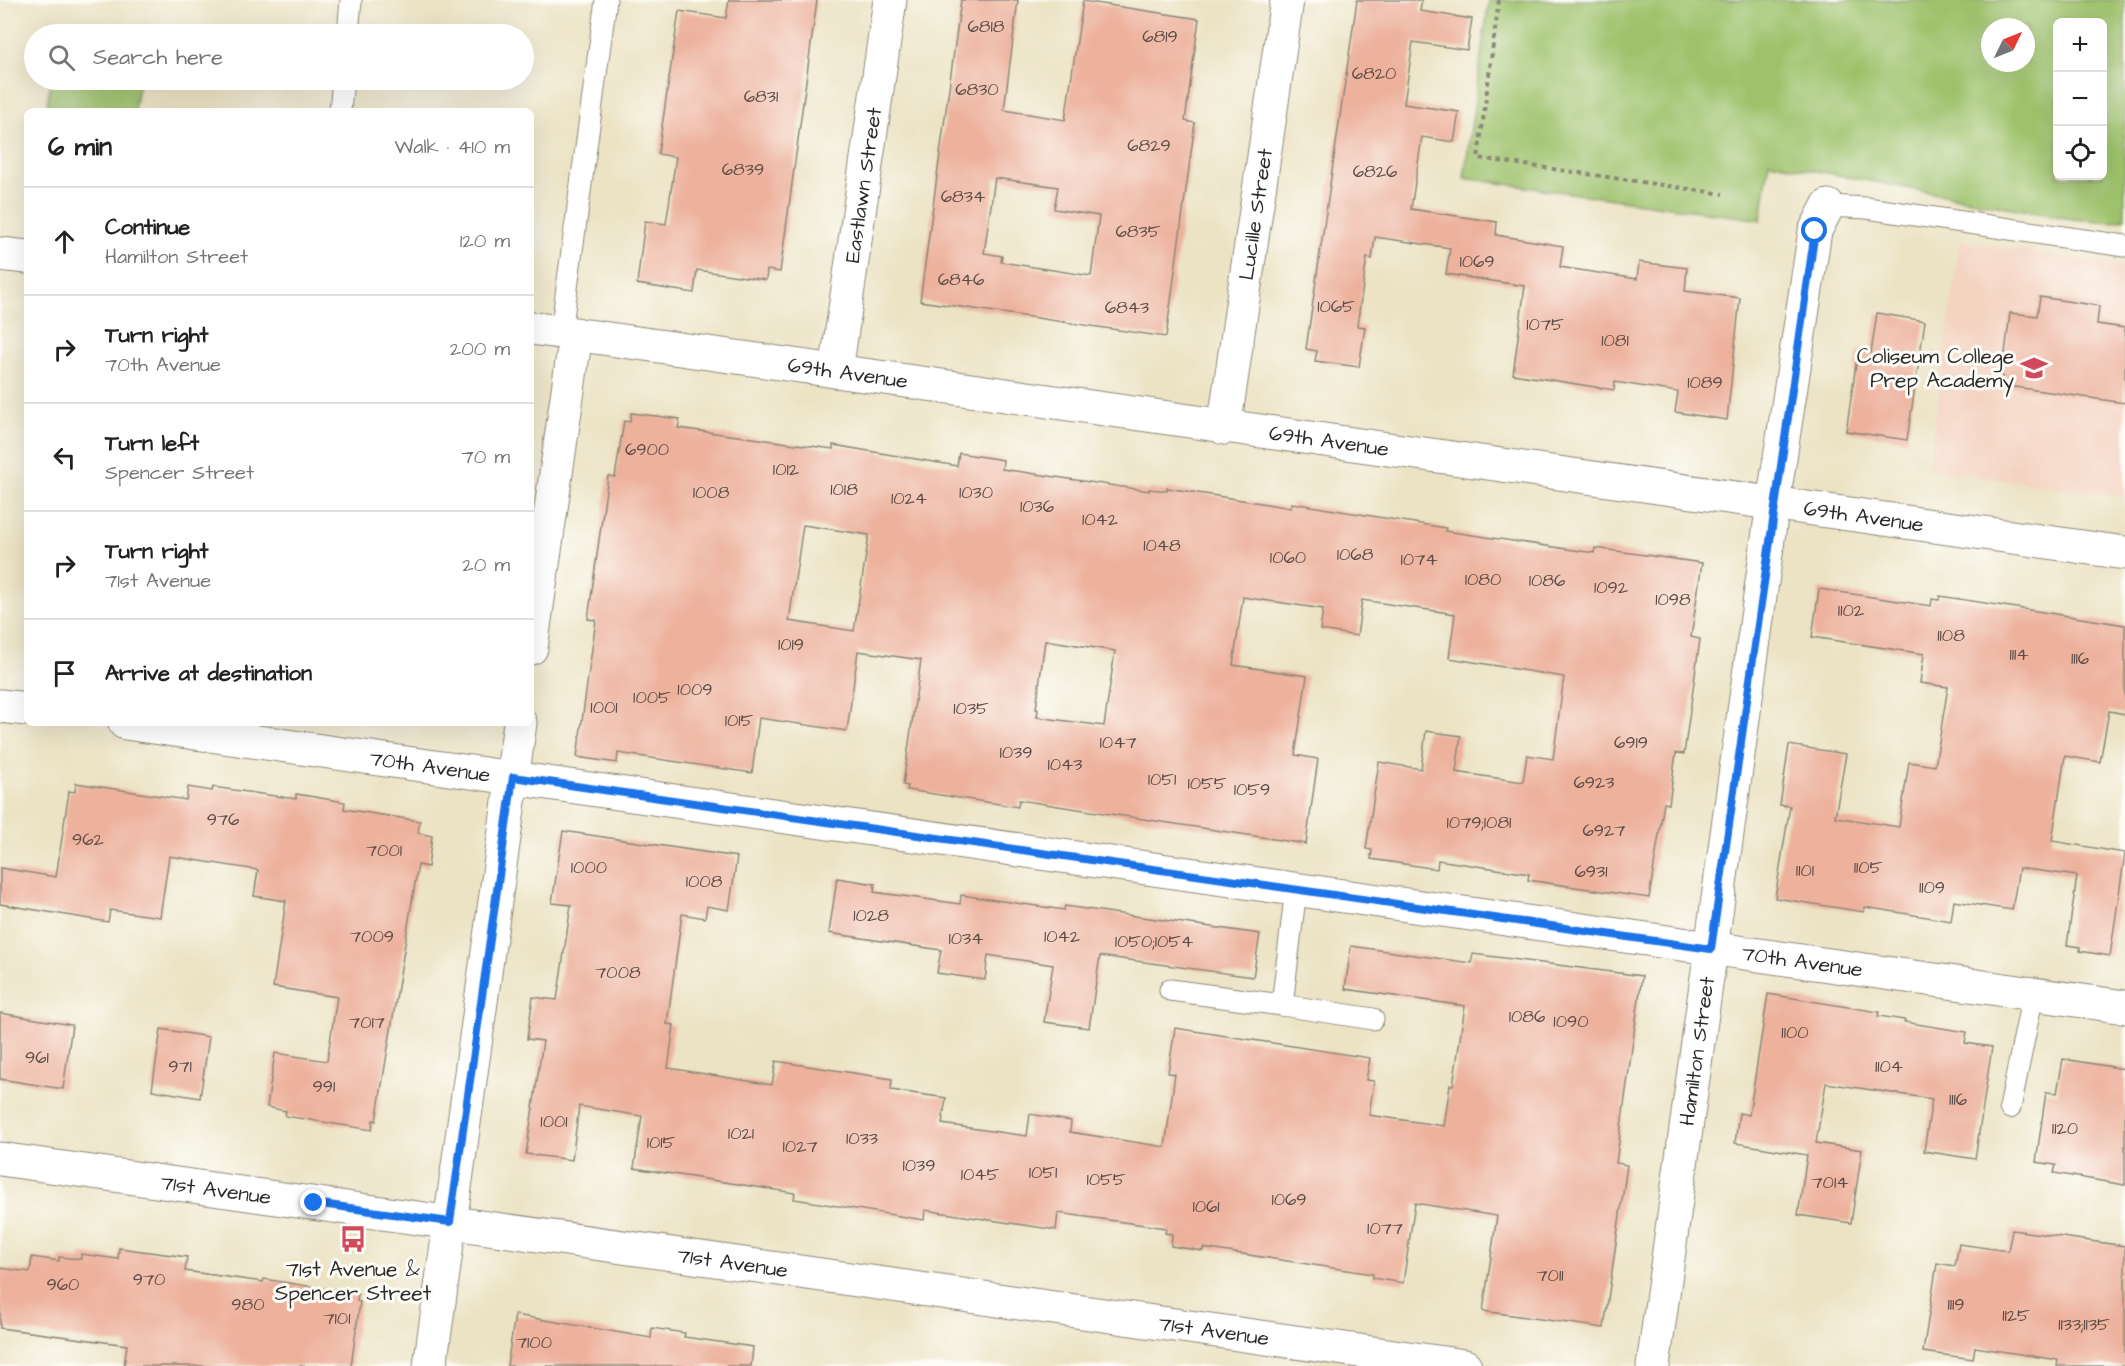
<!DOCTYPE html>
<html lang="en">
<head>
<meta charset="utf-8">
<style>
  body { margin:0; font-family:"Architects Daughter",sans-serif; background:#f2f2f2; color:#222 }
  .controls { position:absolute; right:18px; top:18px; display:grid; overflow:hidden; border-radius:9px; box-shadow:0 6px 24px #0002 }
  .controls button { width:54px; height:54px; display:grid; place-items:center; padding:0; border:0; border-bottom:2px solid #e0e0e0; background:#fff; color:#222; font:30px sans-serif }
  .compass { position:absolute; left:1981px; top:18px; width:54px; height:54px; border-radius:50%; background:#fff; box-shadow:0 6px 24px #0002; rotate:47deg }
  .stop { position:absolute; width:18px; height:18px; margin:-14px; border:4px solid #1a73e8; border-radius:50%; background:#fff }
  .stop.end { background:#1a73e8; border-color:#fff; box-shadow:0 2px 6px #0008 }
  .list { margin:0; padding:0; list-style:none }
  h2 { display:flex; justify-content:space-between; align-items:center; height:78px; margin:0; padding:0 24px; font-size:26px }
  h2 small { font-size:20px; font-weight:400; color:#767676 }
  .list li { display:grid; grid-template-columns:39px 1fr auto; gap:18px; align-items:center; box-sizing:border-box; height:108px; padding:0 24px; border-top:2px solid #e0e0e0 }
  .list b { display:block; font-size:22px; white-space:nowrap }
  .list p { margin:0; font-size:20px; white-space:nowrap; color:#767676 }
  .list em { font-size:20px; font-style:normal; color:#767676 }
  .icon { flex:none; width:33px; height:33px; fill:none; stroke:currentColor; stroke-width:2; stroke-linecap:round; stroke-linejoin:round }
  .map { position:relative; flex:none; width:2125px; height:1366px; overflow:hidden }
  .search { position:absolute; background:#fff; box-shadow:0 6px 24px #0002; left:24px; top:24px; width:510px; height:66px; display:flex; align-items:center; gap:15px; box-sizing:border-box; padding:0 21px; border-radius:33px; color:#767676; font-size:22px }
  .panel { position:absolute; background:#fff; box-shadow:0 6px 24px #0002; left:24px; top:108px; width:510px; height:618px; border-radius:9px }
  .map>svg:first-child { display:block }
  .built { fill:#f4d3c1 }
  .green { fill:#9ec26c; stroke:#64764c; stroke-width:1.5; fill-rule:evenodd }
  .building { fill:#edb19c; fill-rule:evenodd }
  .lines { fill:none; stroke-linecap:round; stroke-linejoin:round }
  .lane-casing { stroke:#8c8778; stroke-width:23 }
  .street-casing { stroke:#8c8778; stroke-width:35 }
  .path { stroke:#8c8778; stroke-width:4; stroke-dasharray:4.5 4.5; stroke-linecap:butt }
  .lane { stroke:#fff; stroke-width:21 }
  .street { stroke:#fff; stroke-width:33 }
  .route { stroke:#1a73e8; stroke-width:8 }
  .labels { text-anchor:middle; stroke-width:6; stroke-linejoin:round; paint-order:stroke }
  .number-label { font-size:18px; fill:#5c4c47 }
  .street-label { font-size:21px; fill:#2b2b2b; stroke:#fdfcf7 }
  .poi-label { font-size:21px; fill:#2b2b2b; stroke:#fdfcf7; text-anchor:end }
</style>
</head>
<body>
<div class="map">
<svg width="2125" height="1366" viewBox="0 0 2125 1366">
  <rect width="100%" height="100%" fill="#fdfcf7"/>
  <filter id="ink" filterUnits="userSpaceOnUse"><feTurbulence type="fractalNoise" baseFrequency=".0167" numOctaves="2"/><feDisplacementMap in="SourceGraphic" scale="12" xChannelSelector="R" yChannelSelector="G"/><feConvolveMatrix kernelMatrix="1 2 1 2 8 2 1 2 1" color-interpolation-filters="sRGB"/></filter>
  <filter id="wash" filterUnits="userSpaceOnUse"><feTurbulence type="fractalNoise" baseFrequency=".008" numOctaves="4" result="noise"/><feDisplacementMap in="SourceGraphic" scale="24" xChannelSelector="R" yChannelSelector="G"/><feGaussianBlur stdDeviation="1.35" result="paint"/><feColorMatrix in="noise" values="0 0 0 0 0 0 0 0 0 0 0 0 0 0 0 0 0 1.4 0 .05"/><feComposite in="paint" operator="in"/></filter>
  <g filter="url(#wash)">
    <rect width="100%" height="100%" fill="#ece3c4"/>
    <path class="built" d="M1960,241l165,26v230l-197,-28z"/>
    <g class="green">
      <path d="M1489,0h636v218l-12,4 -42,-3 -302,-57 -8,58 -297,-42zM2058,22h44v154h-44zM1990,27h36v36h-36z"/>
      <path d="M51,80h88l-5,31h-88z"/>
    </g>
    <g id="blocks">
      <g class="building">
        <path d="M729,0h88l-37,272 -13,-2 -1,10 -69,-10 -3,23 -57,-9 8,-63 21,3 10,-67 -18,-3 21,-143 47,7z"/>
        <path d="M961,0h57l-14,110 61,10 18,-119 116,18 -14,102 10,2 -29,214 -246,-36zM995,178l63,9 -4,22 45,7 -8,60 -90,-14 1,-6 -18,-3z"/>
        <path d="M1357,0h65l-2,11 52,8 -5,31 -54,-8 -9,62 55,8 -5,30 -32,-5 -11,72 86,13 -1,13 67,11 -3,21 77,12 2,-17 48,6 -2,23 55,7 -13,122 -52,-8 3,-20 -63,-10 -1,8 -101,-16 12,-88 -79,-12 4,-26 -75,-11 -3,22 -5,-1 -10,68 8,1 -6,40 -44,-6 2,-10 -11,-2z"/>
        <path d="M2040,297l59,9 -2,18 28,4v75l-124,-18 9,-72 27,3z"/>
        <path d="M1877,313l48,8 -18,119 -61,-9 12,-80 13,2z"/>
        <path d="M631,413l49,6 -2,9 155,21v-4l124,21 2,-13 44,7 -1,9 147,22v-2l18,2v-3l124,20 1,-5 154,25 -1,3 149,22 1,-5 107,15 -11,74 9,2 -16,115 -8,-1 -7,51 -5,-1 -15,95 -121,-18 1,-6 -91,-14 -1,9 -66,-10 1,-9 -6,-1 13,-87 42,7 5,-38 35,5 -5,36 67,10 4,-27 26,4 11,-82 -115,-19 6,-44 -93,-14 -5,36 -37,-6 3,-21 -80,-12 -10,68 74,11 -12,79 23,4 -12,85 -287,-44 -1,7 -111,-17 1,-4 -5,-1 18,-125 -63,-9 -11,80 -88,-13 -7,55 -134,-20 -1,10 -40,-6 19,-137 -8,-1 20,-143 7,1 9,-56 6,1zM803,525l66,10 -15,96 -65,-10zM1045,640l70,11 -11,75 -67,-9 1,-8h-2z"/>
        <path d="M1819,589l112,17 1,-7 7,1 1,-4 185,29v89l-16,-3 -9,51 -35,-6 -13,85 73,12 -15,103 -30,-5v-4l-13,-2 10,-69 -58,-8 -7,42 -58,-9 -3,20 -86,-14 -1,5 -89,-14 15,-92 -10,-1 9,-60 57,9 -11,63 64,10 10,-65 26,4 13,-79 -28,-4 4,-29 -112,-17z"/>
        <path d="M76,783l110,17 2,-13 24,4 1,-4 83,12v-5l49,8 -1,7 76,12 -2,12 14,3 -4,31 -10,-2 -42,256 -3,-1 -1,10 -87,-14 1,-5 -19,-4 8,-54 52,8 10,-64 -64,-10 13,-86 -32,-5 4,-26 -89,-14 -9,61 -50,-7 -2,12 -108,-18v-36l56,9 13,-86 6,1z"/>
        <path d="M563,831l174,26 -8,53 -22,-4 -2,12 -23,-4 -15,110 7,1 -6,43 104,17 4,-24 116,18 -1,11 55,8 -4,26 85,12 3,-22 41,7 -1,11 95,15 10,-73 -7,-1 7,-45 195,30 -4,22 8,1 -5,34 75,11 6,-41h3l12,-79 -120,-17 6,-43 120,17 2,-9 169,22 -26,187 11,2 -23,163 -121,-17 14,-95 -82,-13 -12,80 -31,-5 1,-4 -170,-26v3l-32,-5 1,-12 -7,-1 1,-5 -108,-15 -2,17 -131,-20 -1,10 -130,-21 1,-6 -161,-25 8,-52 -63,-10 -7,54 -46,-6 17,-113 -16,-2 6,-42 24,3 14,-95 -19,-2z"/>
        <path d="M837,878l38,6 -1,8 86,12 1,-9 103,15 1,-4 195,28 -7,43 -153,-21 -11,72 -45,-6 9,-57 -65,-10 -3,25 -48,-7 4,-23 -112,-17z"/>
        <path d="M1768,994l111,18 -1,4 27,4 -1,2 63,10 -2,11 27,4 -17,112 -51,-8 8,-52 -106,-16 -10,60 46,7 -11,73 -53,-8 9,-60 -72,-12 4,-30 10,2z"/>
        <path d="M0,1013l72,12 -9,64 -63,-10z"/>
        <path d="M161,1029l48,8 -9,61 -48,-8z"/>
        <path d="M2063,1059l62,10v116l-71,-12 2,-8 -20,-3 10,-70 11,1z"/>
        <path d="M2012,1230l113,16v120h-68l1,-6 -83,-13 -2,12 -50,-7 14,-89 18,3 4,-22 49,7z"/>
        <path d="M119,1248l68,9 -2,14 78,11 1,-3 94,15 -1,7 3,1 -9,64h-227l3,-21 -127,-17v-60l30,4 2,-15 27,4v-4l22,2v-5l37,5z"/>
        <path d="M515,1315l136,23 1,-10 33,5 -1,4 69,10 -2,19h-244z"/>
      </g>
    </g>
  </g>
  <g filter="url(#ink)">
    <use href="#blocks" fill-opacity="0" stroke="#8c8778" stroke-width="1.5"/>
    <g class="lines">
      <defs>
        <g id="lane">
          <path d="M348,34l3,-34"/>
          <path d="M340,111l3,-31"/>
          <path d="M1828,206l39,2 258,38"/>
          <path d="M561,332l45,-332"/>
          <path d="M1296,889l-14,116 91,14"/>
          <path d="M1170,990l112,15"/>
          <path d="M2010,1108l23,-114"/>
        </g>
        <g id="street">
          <path d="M0,254l27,3"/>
          <path id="s1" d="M531,328l1594,225"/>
          <path id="s2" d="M836,371l54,-371"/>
          <path id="s3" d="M1224,428l63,-428"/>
          <path d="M531,648l45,-314"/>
          <path d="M0,706l27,3"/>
          <path id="s4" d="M125,723l2000,284"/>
          <path id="s5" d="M0,1159l1465,207"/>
          <path d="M430,1366l90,-643"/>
          <path id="s6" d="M1653,1366l120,-863 42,-272 13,-25"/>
        </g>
      </defs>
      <use href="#lane" class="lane-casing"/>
      <use href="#street" class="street-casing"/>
      <path class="path" d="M1499,0l-21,158 245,36"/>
      <use href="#lane" class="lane"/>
      <use href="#street" class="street"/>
    </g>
  </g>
  <g class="lines" filter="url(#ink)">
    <path class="route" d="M314,1203l136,19 63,-445 1198,172 104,-718"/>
  </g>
  <defs>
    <symbol id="school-bare" viewBox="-9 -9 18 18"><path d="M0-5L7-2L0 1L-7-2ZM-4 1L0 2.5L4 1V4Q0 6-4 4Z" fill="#d1495b" stroke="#fdfcf7" stroke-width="2.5" paint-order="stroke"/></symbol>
    <symbol id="bus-bare" viewBox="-9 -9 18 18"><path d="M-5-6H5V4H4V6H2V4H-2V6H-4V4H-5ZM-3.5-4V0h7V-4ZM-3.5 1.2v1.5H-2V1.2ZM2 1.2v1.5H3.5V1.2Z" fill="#d1495b" stroke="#fdfcf7" stroke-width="2.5" paint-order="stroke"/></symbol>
  </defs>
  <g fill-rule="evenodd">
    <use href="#school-bare" x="2015" y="349" width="38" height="38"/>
    <use href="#bus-bare" x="334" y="1220" width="38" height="38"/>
  </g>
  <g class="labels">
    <g class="number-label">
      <text x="986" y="32">6818</text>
      <text x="1160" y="42">6819</text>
      <text x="1374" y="79">6820</text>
      <text x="977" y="95">6830</text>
      <text x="761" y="102">6831</text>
      <text x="1149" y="151">6829</text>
      <text x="743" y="175">6839</text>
      <text x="1375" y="177">6826</text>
      <text x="963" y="202">6834</text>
      <text x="1138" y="237">6835</text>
      <text x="1477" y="267">1069</text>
      <text x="961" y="285">6846</text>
      <text x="1336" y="312">1065</text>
      <text x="1127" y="313">6843</text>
      <text x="1545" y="330">1075</text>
      <text x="1615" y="346">1081</text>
      <text x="1705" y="388">1089</text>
      <text x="647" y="455">6900</text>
      <text x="786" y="475">1012</text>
      <text x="844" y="495">1018</text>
      <text x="711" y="498">1008</text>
      <text x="976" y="498">1030</text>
      <text x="909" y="504">1024</text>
      <text x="1037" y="512">1036</text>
      <text x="1100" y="525">1042</text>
      <text x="1162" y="551">1048</text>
      <text x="1355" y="560">1068</text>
      <text x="1288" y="563">1060</text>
      <text x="1419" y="565">1074</text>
      <text x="1483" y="585">1080</text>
      <text x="1547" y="586">1086</text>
      <text x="1611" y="593">1092</text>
      <text x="1673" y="605">1098</text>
      <text x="1851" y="616">1102</text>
      <text x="1951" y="641">1108</text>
      <text x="791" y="650">1019</text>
      <text x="2019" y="660">1114</text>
      <text x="2080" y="664">1116</text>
      <text x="695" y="695">1009</text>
      <text x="652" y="703">1005</text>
      <text x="604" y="713">1001</text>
      <text x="971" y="714">1035</text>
      <text x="739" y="726">1015</text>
      <text x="1118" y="748">1047</text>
      <text x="1631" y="748">6919</text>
      <text x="1016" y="758">1039</text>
      <text x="1065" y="770">1043</text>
      <text x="1162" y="785">1051</text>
      <text x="1594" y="788">6923</text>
      <text x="1207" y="789">1055</text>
      <text x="1252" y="795">1059</text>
      <text x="223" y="825">976</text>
      <text x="1479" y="828">1079;1081</text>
      <text x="1604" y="836">6927</text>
      <text x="88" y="845">962</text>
      <text x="384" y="856">7001</text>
      <text x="589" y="873">1000</text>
      <text x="1868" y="873">1105</text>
      <text x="1805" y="876">1101</text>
      <text x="1591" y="877">6931</text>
      <text x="704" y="887">1008</text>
      <text x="1932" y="893">1109</text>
      <text x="871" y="921">1028</text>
      <text x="372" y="942">7009</text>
      <text x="1062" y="942">1042</text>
      <text x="966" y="944">1034</text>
      <text x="1154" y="947">1050;1054</text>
      <text x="618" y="978">7008</text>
      <text x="1527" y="1022">1086</text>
      <text x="1571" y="1027">1090</text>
      <text x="367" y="1028">7017</text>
      <text x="1795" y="1038">1100</text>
      <text x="37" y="1063">961</text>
      <text x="180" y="1072">971</text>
      <text x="1889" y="1072">1104</text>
      <text x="324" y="1092">991</text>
      <text x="1958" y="1105">1116</text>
      <text x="554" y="1127">1001</text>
      <text x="2065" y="1134">1120</text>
      <text x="741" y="1139">1021</text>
      <text x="862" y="1144">1033</text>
      <text x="661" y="1148">1015</text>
      <text x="800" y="1152">1027</text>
      <text x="919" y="1171">1039</text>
      <text x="1043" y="1178">1051</text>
      <text x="980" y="1180">1045</text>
      <text x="1106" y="1185">1055</text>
      <text x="1830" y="1188">7014</text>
      <text x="1289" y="1205">1069</text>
      <text x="1206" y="1212">1061</text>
      <text x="1385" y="1234">1077</text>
      <text x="1550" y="1281">7011</text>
      <text x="149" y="1285">970</text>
      <text x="63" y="1290">960</text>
      <text x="248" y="1310">980</text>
      <text x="1956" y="1310">1119</text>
      <text x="2016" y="1321">1125</text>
      <text x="337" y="1324">7101</text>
      <text x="2084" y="1330">1133;1135</text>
      <text x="534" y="1348">7100</text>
    </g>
    <g class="street-label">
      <text dy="7" stroke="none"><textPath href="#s2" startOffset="188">Eastlawn Street</textPath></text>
      <text dy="7" stroke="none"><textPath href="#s3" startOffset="216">Lucille Street</textPath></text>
      <text dy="7" stroke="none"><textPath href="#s1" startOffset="320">69th Avenue</textPath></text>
      <text dy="7" stroke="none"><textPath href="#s1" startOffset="806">69th Avenue</textPath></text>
      <text dy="7" stroke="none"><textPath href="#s1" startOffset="1346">69th Avenue</textPath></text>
      <text dy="7" stroke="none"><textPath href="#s4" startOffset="308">70th Avenue</textPath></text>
      <text dy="7" stroke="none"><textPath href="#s4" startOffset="1694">70th Avenue</textPath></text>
      <text dy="7" stroke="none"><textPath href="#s6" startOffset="318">Hamilton Street</textPath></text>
      <text dy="7" stroke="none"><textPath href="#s5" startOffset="218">71st Avenue</textPath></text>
      <text dy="7" stroke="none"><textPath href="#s5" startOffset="740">71st Avenue</textPath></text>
      <text dy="7" stroke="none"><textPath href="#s5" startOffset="1226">71st Avenue</textPath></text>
    </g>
    <g class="poi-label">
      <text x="2014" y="363">Coliseum College<tspan x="2014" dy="24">Prep Academy</tspan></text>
      <text x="353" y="1276" text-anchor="middle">71st Avenue &amp;<tspan x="353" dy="24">Spencer Street</tspan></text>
    </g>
  </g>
</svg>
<div class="controls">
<button>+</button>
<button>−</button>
<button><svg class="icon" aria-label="locate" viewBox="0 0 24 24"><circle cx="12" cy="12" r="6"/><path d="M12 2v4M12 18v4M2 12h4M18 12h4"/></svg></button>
</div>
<svg class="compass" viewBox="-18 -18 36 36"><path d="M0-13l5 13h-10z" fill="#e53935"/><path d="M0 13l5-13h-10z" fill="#767676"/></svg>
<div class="stop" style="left:1815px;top:231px"></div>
<div class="stop end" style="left:314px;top:1203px"></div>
<div class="search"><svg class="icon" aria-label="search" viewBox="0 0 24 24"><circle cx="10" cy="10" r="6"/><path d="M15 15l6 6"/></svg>Search here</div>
<section class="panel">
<h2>6 min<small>Walk · 410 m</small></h2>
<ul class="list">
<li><svg class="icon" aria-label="ahead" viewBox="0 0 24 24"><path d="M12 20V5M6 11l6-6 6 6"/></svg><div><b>Continue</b><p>Hamilton Street</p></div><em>120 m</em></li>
<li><svg class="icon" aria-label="right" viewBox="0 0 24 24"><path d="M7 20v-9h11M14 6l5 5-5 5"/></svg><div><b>Turn right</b><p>70th Avenue</p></div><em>200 m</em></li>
<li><svg class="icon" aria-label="left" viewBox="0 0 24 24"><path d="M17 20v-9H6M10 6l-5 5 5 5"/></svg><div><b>Turn left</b><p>Spencer Street</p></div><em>70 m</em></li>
<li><svg class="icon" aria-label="right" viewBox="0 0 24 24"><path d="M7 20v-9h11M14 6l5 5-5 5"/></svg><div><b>Turn right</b><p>71st Avenue</p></div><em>20 m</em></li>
<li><svg class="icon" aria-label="arrive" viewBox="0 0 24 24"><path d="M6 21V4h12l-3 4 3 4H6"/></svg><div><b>Arrive at destination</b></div></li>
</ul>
</section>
</div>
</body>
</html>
